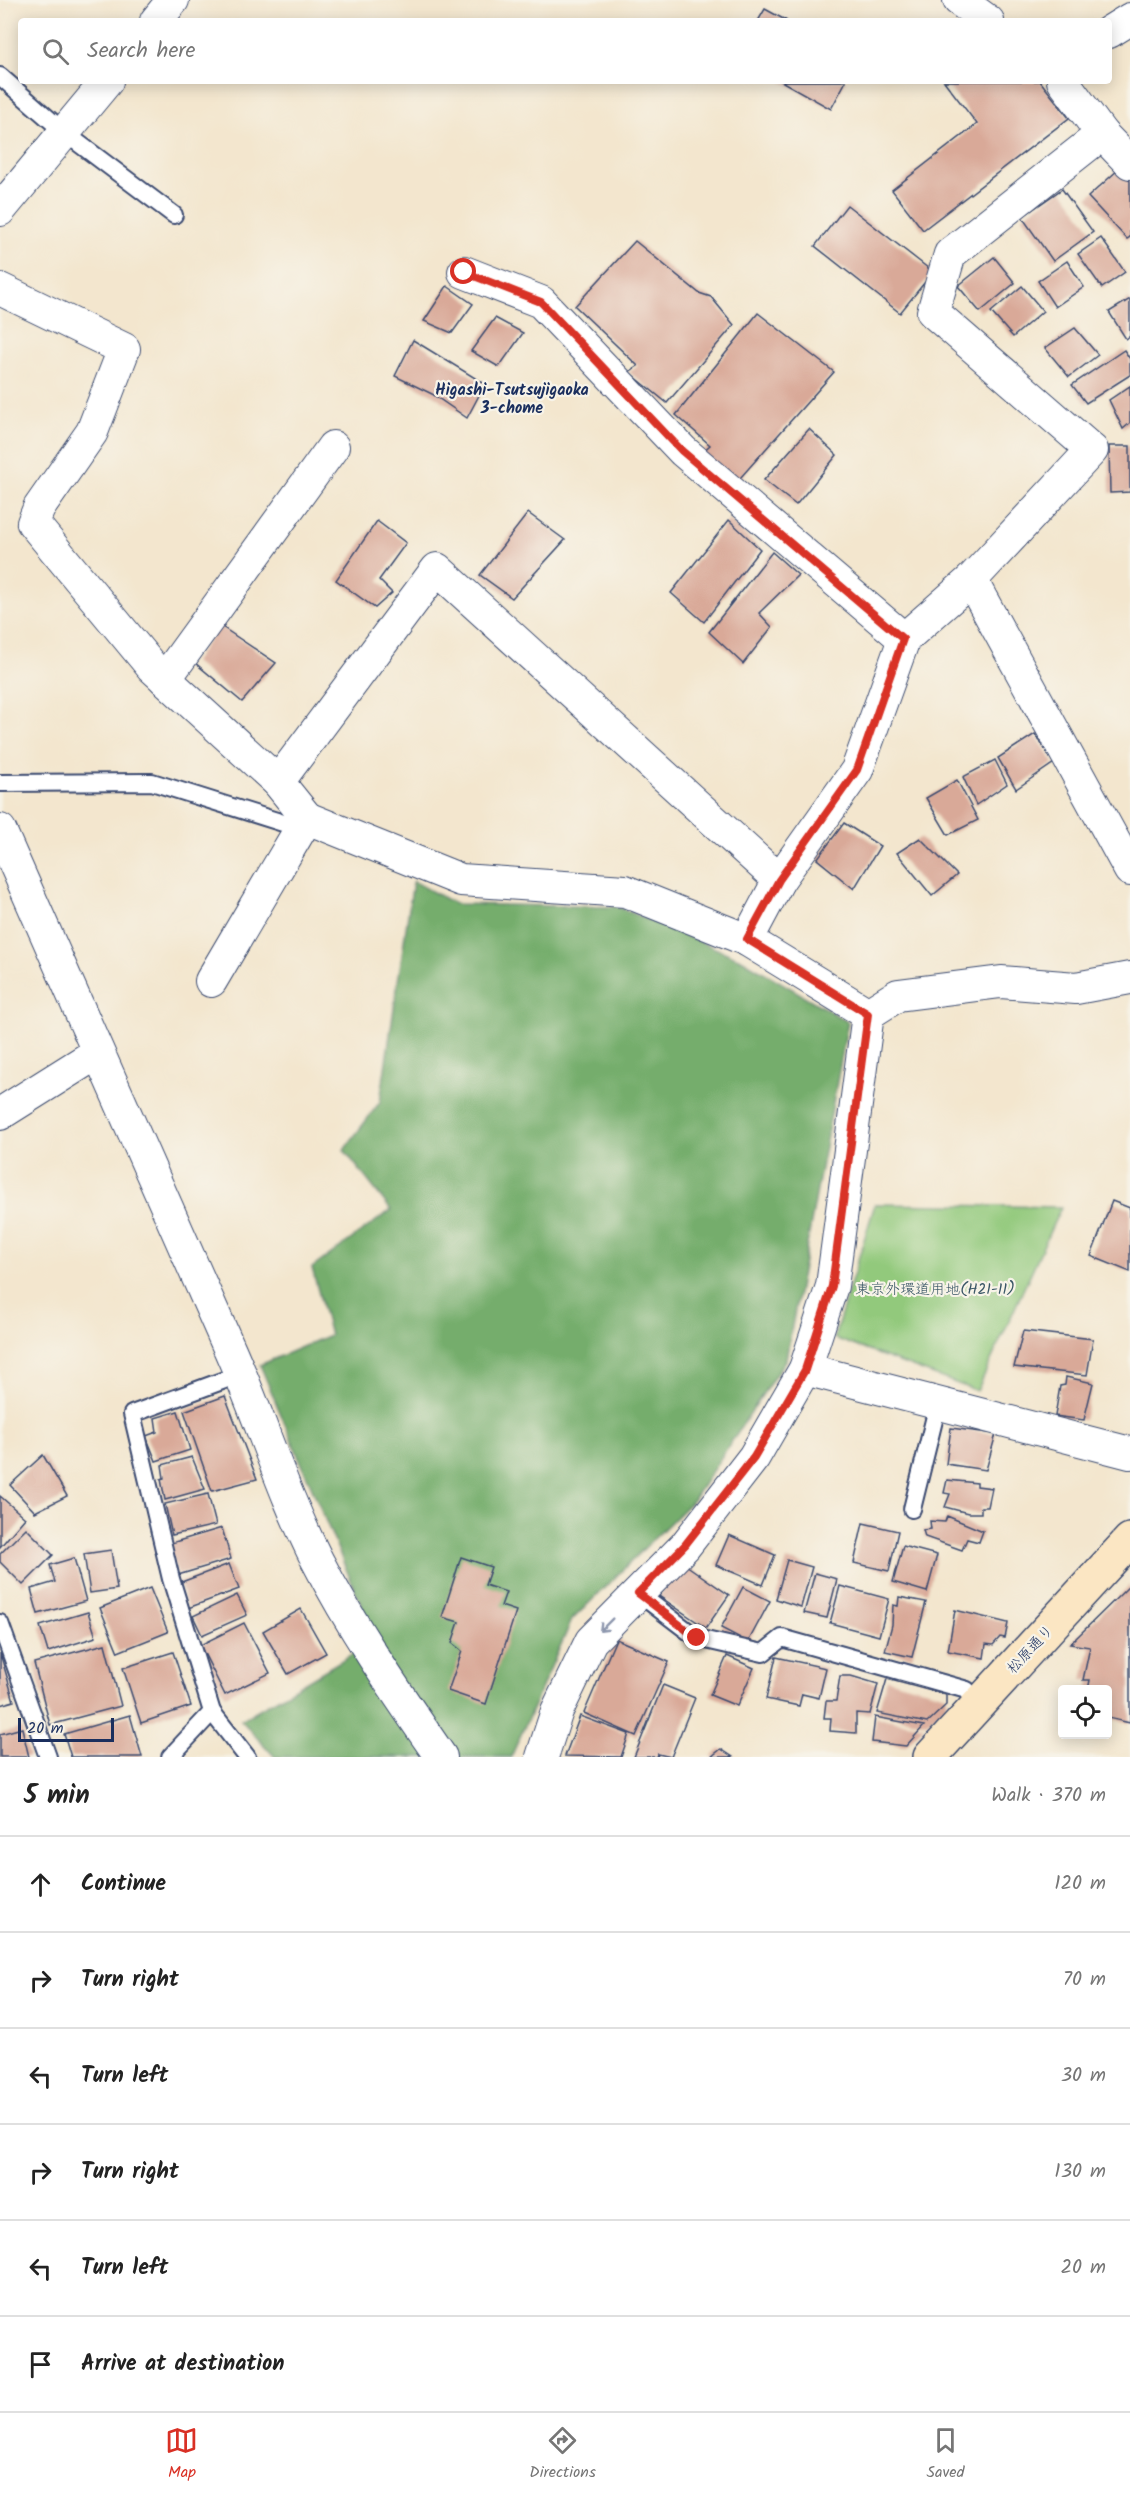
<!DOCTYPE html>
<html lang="en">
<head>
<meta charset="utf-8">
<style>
  body { margin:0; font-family:Kalam,"Klee One",sans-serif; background:#f2f2f2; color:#222 }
  .controls { position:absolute; right:18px; bottom:18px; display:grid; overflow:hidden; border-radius:6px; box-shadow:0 3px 15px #0003 }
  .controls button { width:54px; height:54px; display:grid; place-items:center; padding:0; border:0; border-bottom:2px solid #e0e0e0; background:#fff; color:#222; font:30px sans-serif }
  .scale { position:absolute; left:18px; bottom:15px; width:96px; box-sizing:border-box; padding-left:6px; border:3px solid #1b2f5e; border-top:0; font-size:16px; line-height:21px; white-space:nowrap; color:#1b2f5e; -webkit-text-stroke:4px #f7f3e8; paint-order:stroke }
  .stop { position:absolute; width:18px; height:18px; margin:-14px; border:4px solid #d93025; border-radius:50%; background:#fff }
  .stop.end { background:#d93025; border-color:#fff; box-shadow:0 2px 6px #0008 }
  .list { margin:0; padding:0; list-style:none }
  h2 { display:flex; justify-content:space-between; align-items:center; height:78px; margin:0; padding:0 24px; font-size:26px }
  h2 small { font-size:20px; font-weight:400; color:#767676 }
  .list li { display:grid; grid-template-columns:39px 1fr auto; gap:18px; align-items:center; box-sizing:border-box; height:96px; padding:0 24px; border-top:2px solid #e0e0e0 }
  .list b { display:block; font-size:22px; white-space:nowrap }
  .list em { font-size:20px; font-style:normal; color:#767676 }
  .icon { flex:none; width:33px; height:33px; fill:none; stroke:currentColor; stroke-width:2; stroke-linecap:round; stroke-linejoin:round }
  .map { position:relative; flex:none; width:1130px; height:1757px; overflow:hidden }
  .search { position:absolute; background:#fff; box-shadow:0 3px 15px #0003; left:18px; right:18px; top:18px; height:66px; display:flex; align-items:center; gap:15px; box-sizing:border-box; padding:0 21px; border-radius:6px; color:#767676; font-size:22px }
  .sheet { height:654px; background:#fff }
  nav { display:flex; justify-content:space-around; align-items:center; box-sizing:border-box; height:84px; border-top:2px solid #e0e0e0; background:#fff; font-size:16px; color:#767676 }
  nav a { display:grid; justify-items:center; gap:3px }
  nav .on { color:#d93025 }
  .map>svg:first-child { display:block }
  .green { fill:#92c97c; stroke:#567c6d; stroke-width:1.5 }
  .forest { fill:#75ad6c; stroke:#486e65; stroke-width:1.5 }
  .building { fill:#d9a998 }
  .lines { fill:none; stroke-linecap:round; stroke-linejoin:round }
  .lane-casing { stroke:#3b4a6f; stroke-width:20 }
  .street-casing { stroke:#3b4a6f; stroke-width:34 }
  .secondary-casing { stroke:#3b4a6f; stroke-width:36 }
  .lane { stroke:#fff; stroke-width:16 }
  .street { stroke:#fff; stroke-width:32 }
  .secondary { stroke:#fbe6c3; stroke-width:33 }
  .oneway { stroke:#8d97ae }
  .route { stroke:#d93025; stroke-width:8 }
  .labels { text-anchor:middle; stroke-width:4.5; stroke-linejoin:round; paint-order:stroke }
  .park-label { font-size:15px; fill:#395666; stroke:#f7f3e8 }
  .street-label { font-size:15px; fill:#1b2f5e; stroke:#f7f3e8 }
  .neighbourhood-label { font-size:16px; font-weight:bold; fill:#1b2f5e; stroke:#f7f3e8 }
</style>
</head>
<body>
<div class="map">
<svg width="1130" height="1757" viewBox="0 0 1130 1757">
  <rect width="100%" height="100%" fill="#f7f3e8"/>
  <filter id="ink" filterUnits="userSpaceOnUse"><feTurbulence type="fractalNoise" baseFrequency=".0167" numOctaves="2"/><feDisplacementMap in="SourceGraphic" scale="12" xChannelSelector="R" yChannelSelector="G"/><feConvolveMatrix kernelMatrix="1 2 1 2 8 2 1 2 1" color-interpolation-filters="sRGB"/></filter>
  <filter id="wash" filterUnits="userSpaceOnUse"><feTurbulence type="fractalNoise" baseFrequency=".008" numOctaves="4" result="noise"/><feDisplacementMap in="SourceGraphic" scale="24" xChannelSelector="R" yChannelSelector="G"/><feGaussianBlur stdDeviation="1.35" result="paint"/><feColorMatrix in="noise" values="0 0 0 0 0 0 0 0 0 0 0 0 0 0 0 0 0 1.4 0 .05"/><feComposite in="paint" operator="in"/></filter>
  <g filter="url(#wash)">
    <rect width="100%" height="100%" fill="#f3e6ce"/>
    <path class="green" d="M875,1204l186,3 -84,184 -143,-53z"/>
    <path class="forest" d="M413,881l42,23 163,3 125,53 105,62 -62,337 -93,141 -121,120 -61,137h-236l-34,-37 135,-80 -116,-275 70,-30 -18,-67 79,-58 -47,-60 36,-48z"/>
    <g id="blocks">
      <g class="building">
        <path d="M765,9l22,12h-29z"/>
        <path d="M781,81h65l-15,28z"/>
        <path d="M944,81h96l29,37 -146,112 -31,-40 85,-66z"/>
        <path d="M1119,169l11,12v56l-3,2 -39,-42z"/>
        <path d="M1062,189l31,43 -40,29 -31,-44z"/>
        <path d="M847,205l86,67 -33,41 -85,-67z"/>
        <path d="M1101,238l24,34 -23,16 -24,-34z"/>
        <path d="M635,241l64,52 12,4 23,28 -67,78 -38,-31 9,-6 -63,-60z"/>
        <path d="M994,257l21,26 -35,29 -22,-26z"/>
        <path d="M1067,261l17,26 -29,20 -17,-26z"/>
        <path d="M447,286l26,18 -21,29 -28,-12z"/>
        <path d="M1022,286l21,25 -30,26 -22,-25z"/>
        <path d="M1130,299v37l-4,3 -17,-27z"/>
        <path d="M758,313l76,59 -101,114 -34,-31 11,-10 -34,-30z"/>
        <path d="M495,318l28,15 -24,34 -28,-16z"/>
        <path d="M1075,328l23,27 -29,22 -24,-29z"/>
        <path d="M413,340l72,44 -18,34 -35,-24 -37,-18z"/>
        <path d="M1124,350l6,9v16l-44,28 -14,-18z"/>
        <path d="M1130,386v37l-7,6 -14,-29z"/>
        <path d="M809,429l28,26 -41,50 -32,-25z"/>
        <path d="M1109,446h21v46l-20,1z"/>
        <path d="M528,513l37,27 -53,58 -32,-23z"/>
        <path d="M729,520l31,29 -56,73 -33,-29z"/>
        <path d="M377,521l29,22 -27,37 13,13 -17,15 -39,-28z"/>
        <path d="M772,552l26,23 -39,38 13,14 -29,37 -34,-32z"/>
        <path d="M219,625l57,38 -34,39 -48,-40z"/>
        <path d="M1035,734l19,29 -38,26 -18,-31z"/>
        <path d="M995,760l12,24 -31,21 -13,-28z"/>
        <path d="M957,780l21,40 -30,15 -22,-37z"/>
        <path d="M844,823l36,23 -26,43 -37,-30z"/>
        <path d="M920,838l37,37 -25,21 -35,-43z"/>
        <path d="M1112,1201l18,7v64l-39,-16z"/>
        <path d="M1023,1331l70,8 -6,36 -73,-8z"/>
        <path d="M1066,1377l27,6 -9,37 -29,-4 5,-30 5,-1z"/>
        <path d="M225,1396l32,83 -45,12 -28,-80z"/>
        <path d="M178,1411l12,39 -34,11 -10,-25 11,-4 -2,-14z"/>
        <path d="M951,1428l45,6 -10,36 -40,-6z"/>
        <path d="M43,1455l24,41 -32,16 -25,-27z"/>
        <path d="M192,1457l13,32 -40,11 -4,-21 3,-1 -2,-13z"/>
        <path d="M947,1480l30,3v3l15,2 -4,19h-7v6h-13l-23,-6 5,-13 -6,-1z"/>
        <path d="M208,1494l8,31 -44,10 -7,-31z"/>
        <path d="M0,1496l25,22 -25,29z"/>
        <path d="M947,1516l36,15 -4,11 -12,-3 -5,11 -37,-13 -2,-7 8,-1 -1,-8 15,1z"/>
        <path d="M863,1523l35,8 -9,40 -35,-8z"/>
        <path d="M26,1528l27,27 -30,30 -23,-23v-8z"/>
        <path d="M222,1528l9,31 -53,16 -10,-31z"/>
        <path d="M729,1535l46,20 -12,30 -47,-20z"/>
        <path d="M903,1546l34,9 -10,37 -34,-10z"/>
        <path d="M111,1550l6,39 -27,4 -6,-39z"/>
        <path d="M461,1557l30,10 -6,18 21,7 -5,14 15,5 -30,93 -38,-13 14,-40 -10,-8 7,-21 -17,-5z"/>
        <path d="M74,1558l12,43 -48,13 -7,-25 24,-7 -5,-17z"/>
        <path d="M787,1560l25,7 -11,40 -25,-8z"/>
        <path d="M683,1563l46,32 -23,33 -47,-32z"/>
        <path d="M229,1564l10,25 -51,19 -9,-25z"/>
        <path d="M815,1573l22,6 -10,39 -23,-5z"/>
        <path d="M1130,1585v138l-22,-5v-28h-20l2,-10h-7l7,-33 -20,-3z"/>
        <path d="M840,1586l49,13 -10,37 -49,-13z"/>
        <path d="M743,1587l27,14 -22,41 -27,-14z"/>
        <path d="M150,1588l18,44 -50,20 -18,-44z"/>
        <path d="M237,1595l10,20 -45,20 -9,-19z"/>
        <path d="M899,1597l27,5 -14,55 -27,-6 7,-26 1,-20 5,1z"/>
        <path d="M301,1609l25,44 -38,21 -25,-43z"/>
        <path d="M955,1610l53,13 -3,15 -5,-1 -7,8 -7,-1 -2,14 -36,-7z"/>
        <path d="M88,1612l8,25 -48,15 -8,-26z"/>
        <path d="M244,1623l26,50 -45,22 -25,-50z"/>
        <path d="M616,1639l53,23 -33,74 -52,-23z"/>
        <path d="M105,1644l16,62 -71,19 -16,-62z"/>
        <path d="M173,1652l18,54 -50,17 -18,-55z"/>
        <path d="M0,1653l14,48 -14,4z"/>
        <path d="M727,1656l27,12 -17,38 -27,-11z"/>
        <path d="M776,1657l50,11 -7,30 -17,-4 -3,12 -33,-7z"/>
        <path d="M840,1676h11l27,8 -8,30 -14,-1v20l-26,-2 1,-13h-7l2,-17h10z"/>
        <path d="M887,1679l59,16v10l-19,18 -50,-10z"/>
        <path d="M663,1685l32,13 -24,59 -13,-3 -1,3h-23z"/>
        <path d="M130,1715l12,42h-71l-7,-23z"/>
        <path d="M580,1716l49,18 -8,23 -56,-1z"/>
        <path d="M875,1717l49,9 -18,20 -34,-4z"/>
        <path d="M22,1728l7,29h-29v-23z"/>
        <path d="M721,1749l12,8h-22z"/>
      </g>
    </g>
  </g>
  <g filter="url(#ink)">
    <use href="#blocks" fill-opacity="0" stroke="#3b4a6f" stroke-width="1.5"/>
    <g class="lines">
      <defs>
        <g id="lane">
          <path d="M0,76l65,57 109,82"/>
          <path d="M0,783l152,-1 147,46"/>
          <path d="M912,1509l26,-105"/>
          <path d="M638,1593l59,45 66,15 19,-15 185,52"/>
          <path d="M0,1623l48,134"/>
          <path d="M212,1712l35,45"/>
          <path d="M170,1757l42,-45 -41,-133 -39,-165 109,-40"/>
        </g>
        <g id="street">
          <path d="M959,0l29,21"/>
          <path d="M156,21l17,-21"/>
          <path d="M1109,32l21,-13"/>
          <path d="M1063,81l39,53 28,29"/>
          <path d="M0,210l107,-129"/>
          <path d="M464,272l77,30 142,149 221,188"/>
          <path d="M0,289l124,60 -32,83 -53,76 -6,15 119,144 126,115 29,36"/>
          <path d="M971,580l159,290"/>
          <path d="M165,679l168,-232"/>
          <path d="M278,782l159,-213 342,311"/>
          <path d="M0,830c74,171 150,341 226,511 33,72 55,148 91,219 36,70 80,133 124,197"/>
          <path d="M747,940l32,-60 78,-110 47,-131 67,-59 121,-130 -159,-138 17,-58 152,-120"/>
          <path d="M211,981l96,-163 154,62 164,11 122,49 121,74"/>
          <path d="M868,1014l30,-19 103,-13 75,6 54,-10"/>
          <path d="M0,1114l97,-61"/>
          <path d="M805,1369l325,84"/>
          <path d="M542,1757l15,-46 34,-70 94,-95 69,-89 51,-88 27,-83 36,-272"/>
        </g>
        <path id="secondary" d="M930,1757l200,-217"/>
      </defs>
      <use href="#lane" class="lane-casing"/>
      <use href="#street" class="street-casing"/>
      <use href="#secondary" class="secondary-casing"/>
      <use href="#lane" class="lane"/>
      <use href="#street" class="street"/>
      <use href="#secondary" class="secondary"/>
    </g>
    <defs><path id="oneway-shaft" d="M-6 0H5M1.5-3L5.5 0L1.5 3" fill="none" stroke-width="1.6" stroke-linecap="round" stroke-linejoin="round" transform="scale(1.5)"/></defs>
    <use class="oneway" href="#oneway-shaft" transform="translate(606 1625) rotate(135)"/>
  </g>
  <g class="lines" filter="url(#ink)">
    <path class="route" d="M464,272l77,30 141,149 221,188 -46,131 -78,110 -32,59 121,75 -36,272 -27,84 -51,87 -69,88 -47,48 59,45"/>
  </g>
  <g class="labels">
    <g class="park-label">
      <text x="935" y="1294">東京外環道用地(H21-11)</text>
    </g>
    <g class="street-label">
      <text transform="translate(1030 1649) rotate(-47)" y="5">松原通り</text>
    </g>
    <g class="neighbourhood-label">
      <text x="512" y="395">Higashi-Tsutsujigaoka<tspan x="512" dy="18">3-chome</tspan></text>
    </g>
  </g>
</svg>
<div class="controls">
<button><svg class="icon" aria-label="locate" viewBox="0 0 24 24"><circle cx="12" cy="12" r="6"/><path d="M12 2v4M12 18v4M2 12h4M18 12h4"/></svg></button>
</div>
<div class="scale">20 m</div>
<div class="stop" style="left:464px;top:272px"></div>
<div class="stop end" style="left:697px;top:1638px"></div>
<div class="search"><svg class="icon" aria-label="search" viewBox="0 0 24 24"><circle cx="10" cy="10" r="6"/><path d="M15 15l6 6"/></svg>Search here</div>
</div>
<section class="sheet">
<h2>5 min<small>Walk · 370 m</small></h2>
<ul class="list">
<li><svg class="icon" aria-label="ahead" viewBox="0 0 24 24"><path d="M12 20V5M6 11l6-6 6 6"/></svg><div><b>Continue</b></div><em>120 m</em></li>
<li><svg class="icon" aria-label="right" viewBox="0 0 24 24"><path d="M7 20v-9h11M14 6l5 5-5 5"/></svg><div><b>Turn right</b></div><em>70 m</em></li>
<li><svg class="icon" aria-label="left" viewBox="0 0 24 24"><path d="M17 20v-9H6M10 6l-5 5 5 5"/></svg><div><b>Turn left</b></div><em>30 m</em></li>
<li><svg class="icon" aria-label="right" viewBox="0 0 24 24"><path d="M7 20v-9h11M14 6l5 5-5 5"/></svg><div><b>Turn right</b></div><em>130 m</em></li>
<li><svg class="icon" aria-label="left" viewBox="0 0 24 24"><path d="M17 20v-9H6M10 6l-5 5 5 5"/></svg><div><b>Turn left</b></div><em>20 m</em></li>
<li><svg class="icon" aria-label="arrive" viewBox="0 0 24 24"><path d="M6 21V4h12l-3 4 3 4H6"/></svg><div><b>Arrive at destination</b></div></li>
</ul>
</section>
<nav>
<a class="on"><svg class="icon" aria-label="map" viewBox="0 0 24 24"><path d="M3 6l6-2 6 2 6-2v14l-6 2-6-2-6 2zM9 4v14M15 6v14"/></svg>Map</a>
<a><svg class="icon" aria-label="directions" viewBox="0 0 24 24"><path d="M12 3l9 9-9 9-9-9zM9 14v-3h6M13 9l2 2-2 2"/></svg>Directions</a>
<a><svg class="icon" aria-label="saved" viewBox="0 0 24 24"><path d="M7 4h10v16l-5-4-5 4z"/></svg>Saved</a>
</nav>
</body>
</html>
